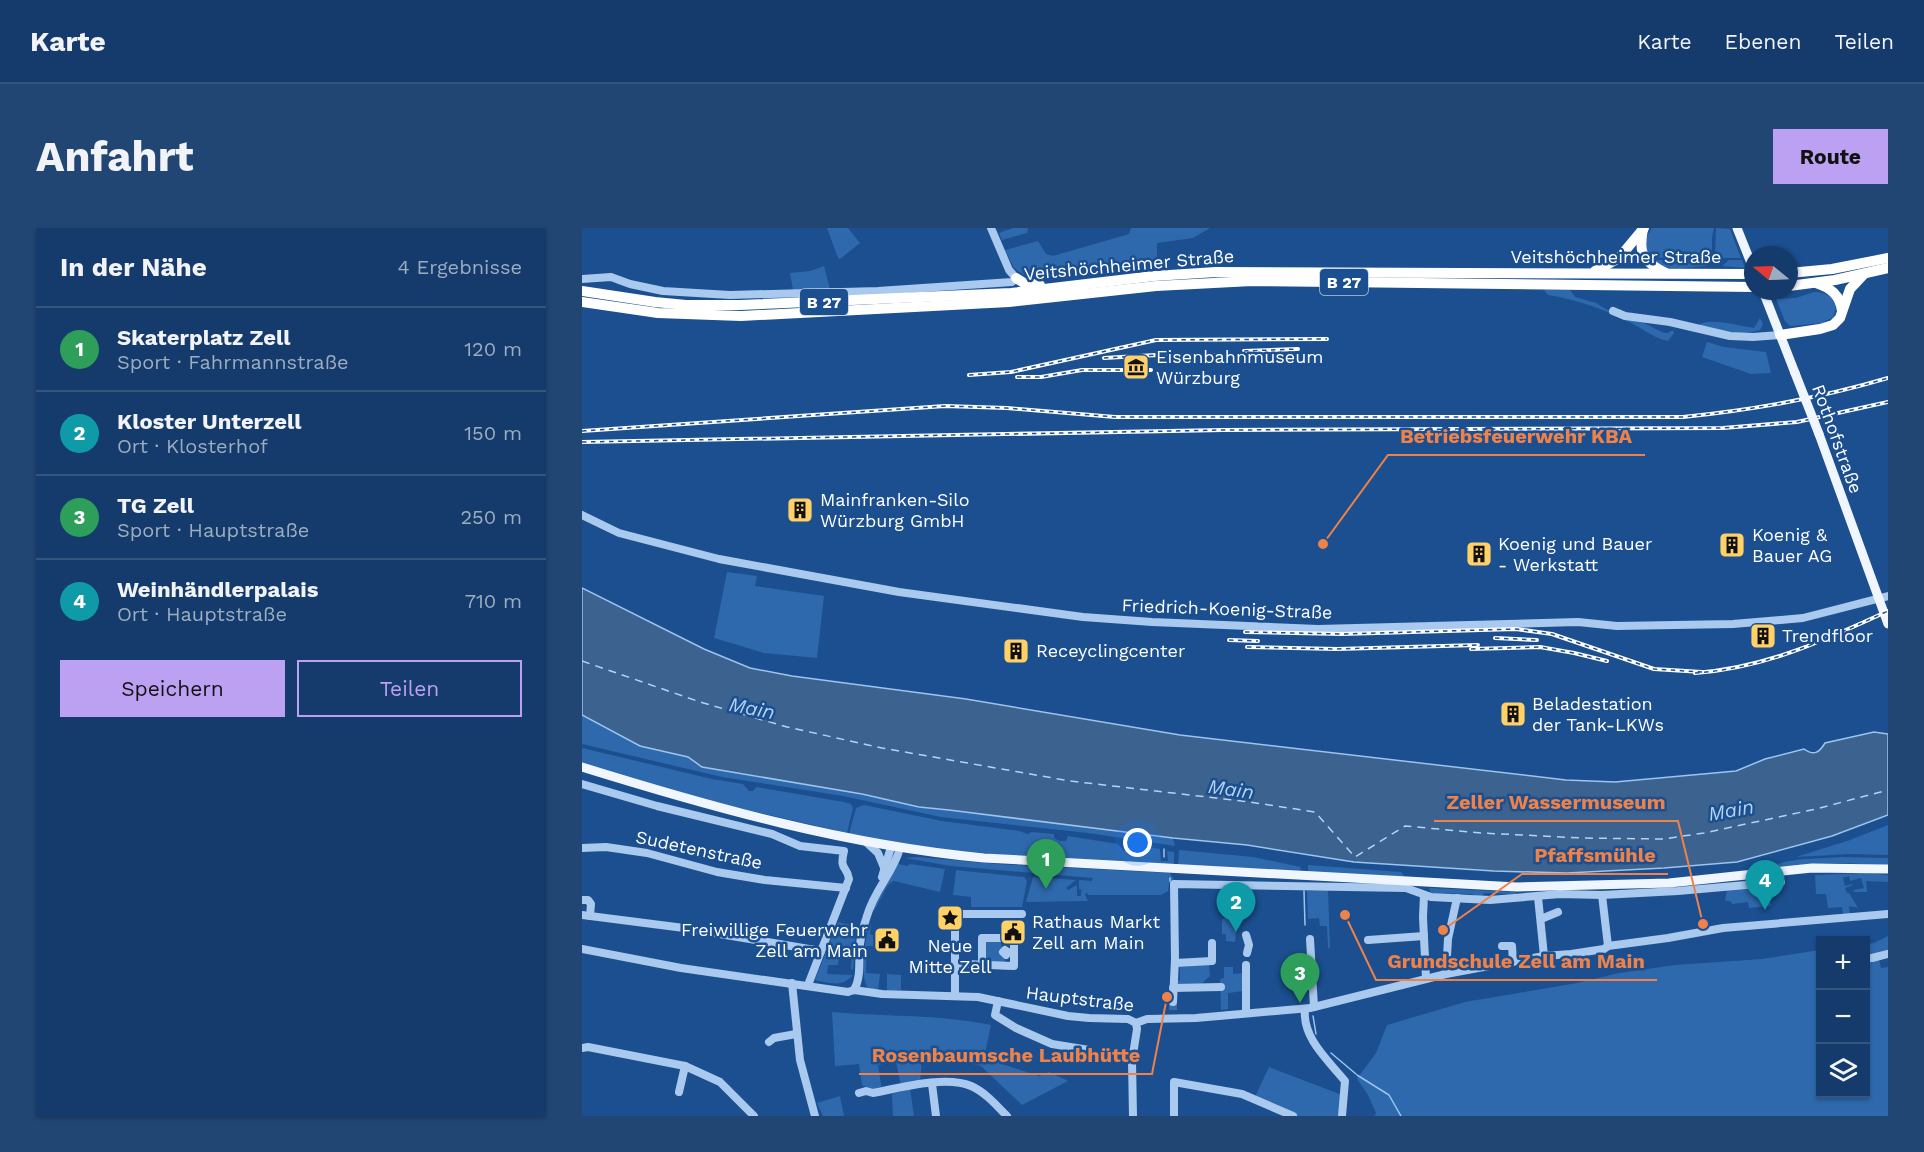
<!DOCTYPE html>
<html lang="de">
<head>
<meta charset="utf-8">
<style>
  body { margin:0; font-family:"Work Sans",sans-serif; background:#214673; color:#f1f3f6 }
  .controls { position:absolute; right:18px; bottom:18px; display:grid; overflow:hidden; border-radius:0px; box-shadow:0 2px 4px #0004 }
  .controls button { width:54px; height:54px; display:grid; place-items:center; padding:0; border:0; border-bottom:2px solid #33557e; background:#143b6b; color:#f1f3f6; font:30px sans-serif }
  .compass { position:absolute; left:1162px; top:18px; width:54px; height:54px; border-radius:50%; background:#143b6b; box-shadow:0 2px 4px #0004; rotate:289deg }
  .you { position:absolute; left:556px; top:615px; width:21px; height:21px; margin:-15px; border:4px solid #fff; border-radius:50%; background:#1a73e8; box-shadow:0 0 0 9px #1a73e833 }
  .badge { display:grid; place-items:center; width:39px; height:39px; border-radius:50%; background:#bca0f2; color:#fff; font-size:20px; font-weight:700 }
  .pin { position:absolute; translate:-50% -50px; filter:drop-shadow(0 2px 3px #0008) }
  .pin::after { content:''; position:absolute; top:32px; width:21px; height:18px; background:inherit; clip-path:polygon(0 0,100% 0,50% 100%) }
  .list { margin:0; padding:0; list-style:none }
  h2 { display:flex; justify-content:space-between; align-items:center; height:78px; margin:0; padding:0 24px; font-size:26px }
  h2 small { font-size:20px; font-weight:400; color:#9dadc1 }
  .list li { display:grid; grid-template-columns:39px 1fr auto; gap:18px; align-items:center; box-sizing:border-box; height:84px; padding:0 24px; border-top:2px solid #33557e }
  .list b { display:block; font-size:22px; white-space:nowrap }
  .list p { margin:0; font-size:20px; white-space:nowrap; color:#9dadc1 }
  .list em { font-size:20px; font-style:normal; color:#9dadc1 }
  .actions { display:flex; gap:12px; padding:18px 24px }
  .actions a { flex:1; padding:14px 0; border:2px solid #bca0f2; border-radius:0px; text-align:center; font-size:21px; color:#bca0f2 }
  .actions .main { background:#bca0f2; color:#111 }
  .icon { flex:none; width:33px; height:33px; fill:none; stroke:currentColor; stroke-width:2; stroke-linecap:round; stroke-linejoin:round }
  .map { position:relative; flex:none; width:1306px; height:888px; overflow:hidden; border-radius:0px }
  header { display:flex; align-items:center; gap:36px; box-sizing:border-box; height:84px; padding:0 30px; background:#143b6b; border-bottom:2px solid #33557e }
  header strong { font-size:28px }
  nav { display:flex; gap:33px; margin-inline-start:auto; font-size:21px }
  .intro { display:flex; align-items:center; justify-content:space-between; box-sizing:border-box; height:144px; padding:0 36px }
  h1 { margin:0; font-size:42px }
  .button { padding:15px 27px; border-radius:0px; background:#bca0f2; color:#111; font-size:21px; font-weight:700 }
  main { display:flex; gap:36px; padding:0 36px }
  aside { flex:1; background:#143b6b; border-radius:0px; box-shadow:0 2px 4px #0004 }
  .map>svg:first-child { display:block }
  .green { fill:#2e69ad }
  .water { fill:#3c6290; stroke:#9cc4f0; stroke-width:1.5 }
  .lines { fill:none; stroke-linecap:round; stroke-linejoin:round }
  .stream { stroke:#9cc4f0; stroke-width:1.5 }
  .ferry { stroke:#b5d3f5; stroke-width:1.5; stroke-dasharray:8 6; stroke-linecap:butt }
  .minor-tunnel { stroke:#3d69a0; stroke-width:8; stroke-dasharray:8 4; stroke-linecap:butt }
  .minor { stroke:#a9c9ee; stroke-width:8 }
  .major { stroke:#f0f6ff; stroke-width:9 }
  .highway { stroke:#fff; stroke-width:10 }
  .rail-casing { stroke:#fff; stroke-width:4 }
  .rail { stroke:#1b4f8f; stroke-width:1.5; stroke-dasharray:4.5; stroke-linecap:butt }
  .major-bridge { stroke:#f0f6ff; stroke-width:9 }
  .labels { text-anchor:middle; stroke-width:5; stroke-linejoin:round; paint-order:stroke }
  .shield { fill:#1b4f8f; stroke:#bbcadd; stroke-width:1.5 }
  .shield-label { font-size:16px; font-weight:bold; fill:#fff }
  .street-label { font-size:18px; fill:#fff; stroke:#1b4f8f }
  .poi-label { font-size:18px; fill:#fff; stroke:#1b4f8f; text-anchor:start }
  .water-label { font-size:20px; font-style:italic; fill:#b5d3f5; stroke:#1b4f8f }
  .leader { fill:none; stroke:#ee8249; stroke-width:2 }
  .callout-dot { fill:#ee8249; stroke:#1b4f8f; stroke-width:2 }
  .callout-label { font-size:20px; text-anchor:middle; font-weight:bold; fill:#ee8249; stroke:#1b4f8f; stroke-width:5; stroke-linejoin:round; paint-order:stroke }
</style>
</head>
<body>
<header>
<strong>Karte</strong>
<nav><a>Karte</a><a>Ebenen</a><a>Teilen</a></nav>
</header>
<div class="intro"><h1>Anfahrt</h1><a class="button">Route</a></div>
<main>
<aside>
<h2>In der Nähe<small>4 Ergebnisse</small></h2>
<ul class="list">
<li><span class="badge" style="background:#2e9e5b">1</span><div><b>Skaterplatz Zell</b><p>Sport · Fahrmannstraße</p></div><em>120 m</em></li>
<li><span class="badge" style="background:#0f9aa8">2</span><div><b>Kloster Unterzell</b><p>Ort · Klosterhof</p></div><em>150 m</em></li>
<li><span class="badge" style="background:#2e9e5b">3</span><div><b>TG Zell</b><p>Sport · Hauptstraße</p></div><em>250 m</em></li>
<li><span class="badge" style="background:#0f9aa8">4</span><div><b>Weinhändlerpalais</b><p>Ort · Hauptstraße</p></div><em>710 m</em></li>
</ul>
<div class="actions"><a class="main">Speichern</a><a>Teilen</a></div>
</aside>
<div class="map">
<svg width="1306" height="888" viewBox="0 0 1306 888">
  <rect width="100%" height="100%" fill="#1b4f8f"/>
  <g class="green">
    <path d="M245,0h21l12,15 -20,16 -2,-1z"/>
    <path d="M431,0h15l-1,5 -25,7 -3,-7z"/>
    <path d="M549,0h79l-17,10 -36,5v19l-129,16 -14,-10 -9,-18 33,-9 8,13 7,2 76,-22z"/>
    <path d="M1070,0h62l-2,10v19l-64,1 -3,-19z"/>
    <path d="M1134,0l14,1 11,29h-26z"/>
    <path d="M1068,32h62v3h-5v3c-23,1 -36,7 -57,-6z"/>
    <path d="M1147,32h13l3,8 -23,-2z"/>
    <path d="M242,38l6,23 -37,1 -3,-17 20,-2z"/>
    <path d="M962,62h26l5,7 21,6 18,11 24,6 26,13h4l5,-3 1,3 -6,8c-16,-3 -28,-15 -43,-21 -24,-12 -51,-21 -77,-25z"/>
    <path d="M1232,64c16,0 27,9 19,25l-11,6 -32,3 -5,-5 -9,-22 20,-1z"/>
    <path d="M1178,90l3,6 -3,6c-18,7 -42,0 -60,-4l-2,-1c11,-8 42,1 56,3z"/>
    <path d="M1125,114l17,5 42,5 5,21 -20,1 -49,-17z"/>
    <path d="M145,344l30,4 -2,10 69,10 -7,62 -53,-5 -50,-15z"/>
    <path d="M0,487l58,31 48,11 14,10 160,27 57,13 30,3 224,28 2,8 -87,-13 -147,-16 -98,-21 -121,-19 -140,-33z"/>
    <path d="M0,520l130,31 31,5 6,7h4l3,-4 88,15 7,2 2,4 -6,25 -155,-36 -110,-34z"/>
    <path d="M282,577l78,16 77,10 9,3 3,-2 23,2v4l6,3h6l2,-5 50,8 6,7h6l6,-5 24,3 1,12h7l-1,-10 7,1v13l-157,-9 -59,-5 -103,-15 -6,-2 7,-26z"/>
    <path d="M1306,597v30l-38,-1 -54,3 54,-17z"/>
    <path d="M597,622l74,7 48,10 -1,3 -122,-4z"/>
    <path d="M336,629l79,7 173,9 4,7 -5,3 -1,8 -7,4h-72l-2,-2 -2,2 3,6 -62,1 7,-25 43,3 -10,8 2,2 9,-5v11h4v-5l1,-1 -3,-1v-9l13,1 1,-3 -142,-12 -46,-8z"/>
    <path d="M1259,629l47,1v7l-50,-2 -70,5c22,-11 49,-9 73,-11z"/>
    <path d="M316,636l9,2 3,-2 35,5 -5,23 -46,-11 -6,4 -14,26 -2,-1z"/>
    <path d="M726,637l93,7 4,5 -97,-5z"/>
    <path d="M374,642l68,7 3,4 -5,26h-51v-10l-18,-2z"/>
    <path d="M1284,645l22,2v7l-22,-1 1,11h-13v-2l10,-2 -3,-10 -11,3 -1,-5 -6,2 2,8 7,-2 1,1 -8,3 2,5h2l9,15 -9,-2 1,8h-7l-1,-7 -14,1 -2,-14h-10l-1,-19z"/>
    <path d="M1195,658l1,2 -9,1 2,17 -22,2 -1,-6 -16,2 -2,-3h-5l2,-12z"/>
    <path d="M847,660l86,4 1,2 -32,-1 -3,5 -9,-4 -41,-1z"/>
    <path d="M746,662l2,58h-2l-1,-22h-7l-1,-8 -11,1 -1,-28z"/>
    <path d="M640,679h16l-3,35 -9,-1v-7h-4v-15l3,-1v-4h-3z"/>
    <path d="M256,694l18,4 -3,44 -2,-1 1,-17 -12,-1 -2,14h-10l-1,9 26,1c-11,13 -24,8 -38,5z"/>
    <path d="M289,695l-1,11 3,1v11h-6l-1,27 14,1 -2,16 -10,-2c-9,-12 -3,-54 3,-65z"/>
    <path d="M1306,708v14l-9,9 2,9 7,-1v149h-514l2,-3 -8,-18 -11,-16 19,-26 11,-28 78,-23 112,-19 42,-10 56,-8 87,-6 58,-9v144h46v-150l8,-1z"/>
    <path d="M405,712h13l6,24 -18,-1 -4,-3 1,-18z"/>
    <path d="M594,736h33l1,12 -9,8h-26v-2l5,-2v-13l-5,2z"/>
    <path d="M642,739h9v7l10,-1v18l-15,2v16l-7,1 -1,-31 4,-1z"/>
    <path d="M305,746l14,1v15h-14z"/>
    <path d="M250,784c53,5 106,2 159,13l-7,33 55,18 10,-4 19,9 -46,24 -41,-39 -31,-8 -28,2 -2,22 -19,4 -5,-24 -18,3 4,25 -7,1 -13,-6 -3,-21 -24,2z"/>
    <path d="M687,839l73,28 -3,21h-41l-43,-19z"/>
    <path d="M328,860l4,28h-21l-1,-22z"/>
    <path d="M258,868l4,20h-21l-6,-13z"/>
  </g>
  <path class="water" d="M0,360l122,61 46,19 42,8 174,23 214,36 386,45 49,2 121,-11 29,-12 39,-10c10,7 15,4 21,-6l49,-11 14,2v81l-56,21 -95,26 -73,6 -97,5 -73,-2 -140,-9 -107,-17 -74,-7 -224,-28 -30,-3 -57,-13 -160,-27 -14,-10 -48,-11 -58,-31z"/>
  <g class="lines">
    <g class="stream">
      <path d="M582,621v8"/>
      <path d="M588,650v3"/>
      <path d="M722,663l1,34"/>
      <path d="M731,788l3,18"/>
      <path d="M749,825l25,21"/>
      <path d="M775,847l32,20 12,21"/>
    </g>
    <path class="ferry" d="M0,433l118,41 87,25 95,21 188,33 180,21 65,10 40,45 50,-31 77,7 100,5 81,1 41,-6 112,-24 72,-19"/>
    <g class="minor-tunnel">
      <path d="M426,694v13"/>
      <path d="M591,774v10"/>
    </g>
    <g class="minor">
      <path d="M0,51l29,-2 19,7 33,7 67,4 148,-4 134,-9 4,-4 -7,-8 -18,-42"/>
      <path d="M1031,83l12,5 45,6 60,14 23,1 27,-2"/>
      <path d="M0,287l37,18 100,26 180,33 184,25 69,5 166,7 260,-7 39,4 116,-2 70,-6 85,-22"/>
      <path d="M0,556l75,22 115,28 28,12 44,5c-5,20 3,14 5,28l-41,106"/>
      <path d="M284,614l12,11 7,17"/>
      <path d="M0,620l24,-1 41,6 70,19 48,8 81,8"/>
      <path d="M300,649l9,-30"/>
      <path d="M842,667l-1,22 3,62"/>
      <path d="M1020,667l6,51"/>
      <path d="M956,669l6,59"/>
      <path d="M0,672h6l3,4 -1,12"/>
      <path d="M0,687l102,13 137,23"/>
      <path d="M959,691l17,-7"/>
      <path d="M664,707l3,10 -2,8"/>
      <path d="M410,710h16"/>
      <path d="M728,711l4,68"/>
      <path d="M786,712l56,-4"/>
      <path d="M920,718h10l1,16"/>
      <path d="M0,721l99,19 167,24 6,-2 28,4 96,3 90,19 21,2 39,1 8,4 11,-4 49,-1 114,-10 136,-34 98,-18 27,-2 33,-5 4,-3 60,-8 55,-10 165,-14"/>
      <path d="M423,722l3,2 -2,3 -3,-3z"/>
      <path d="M1290,730l16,-4"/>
      <path d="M373,735c20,2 39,2 59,3v-24"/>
      <path d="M593,735l37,-2v-18"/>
      <path d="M664,737v48"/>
      <path d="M400,739v-29h9"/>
      <path d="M864,746l2,-35 9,-41"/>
      <path d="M210,755l8,77 15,56"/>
      <path d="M591,760l48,-1"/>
      <path d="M272,762c8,-14 4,-31 6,-46 1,-10 4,-19 7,-28 7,-26 27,-44 33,-68"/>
      <path d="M373,768v-82h67"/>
      <path d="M416,773l-3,14 21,13 36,16 37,6"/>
      <path d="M591,774l2,-43 -1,-75 232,4 25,9 59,3 70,-6 42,1 76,-4 103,-9"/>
      <path d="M723,781c-3,29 23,51 40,72l-3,35"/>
      <path d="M187,814l5,-4 22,-4"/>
      <path d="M0,820l6,-1 97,19 -6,26"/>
      <path d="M103,838l35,16 34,34"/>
      <path d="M350,856l4,32"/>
      <path d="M277,865l7,-2 7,2c26,-5 73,-18 98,-7 14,6 25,19 36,30"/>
      <path d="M551,888l-1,-55 5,-32 -1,-6"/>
      <path d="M592,888v-34l68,12 51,22"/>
    </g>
    <g class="major">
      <path d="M1155,0l16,40"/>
      <path d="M1181,63l32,82"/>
      <path d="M1237,206l69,190"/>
      <path d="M0,539c132,41 264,78 402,91l533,29 152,-4 143,-15 76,1"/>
    </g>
    <g class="highway">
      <path d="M1061,1c-5,25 0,33 23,44"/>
      <path d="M1013,43l24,-13 25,-30"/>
      <path d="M1207,45l43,-4 56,-11"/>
      <path d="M434,50l8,5 16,2"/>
      <path d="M1234,55c15,5 24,12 26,28"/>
      <path d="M1207,58l46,-6 53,-12"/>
      <path d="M0,63l73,11 31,3h54l271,-12 143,-17 62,-4 537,2"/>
      <path d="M0,74l76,11 83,3 268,-14 147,-16 96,-5 501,6"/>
      <path d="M1198,107l40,-6 13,-4 7,-7 10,-29 14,-15"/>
    </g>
    <defs>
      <g id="rail">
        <path d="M662,123l54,-2"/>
        <path d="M522,130l52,-3 98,1"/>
        <path d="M387,147l42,-3 145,-32 171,-1"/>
        <path d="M435,149h24l41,-7h69"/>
        <path d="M0,203l363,-25 62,2 108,9h568c69,-7 138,-19 205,-39"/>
        <path d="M0,214l641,-12 500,-2 74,-6 91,-20"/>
        <path d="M663,404l97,2 174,-5 36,5 102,35 48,3"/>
        <path d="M913,410l42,2"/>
        <path d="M647,412l29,1"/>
        <path d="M665,419l90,2 141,-4"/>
        <path d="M889,421l69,-2 34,6 33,8"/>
        <path d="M1113,445c71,-5 130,-33 193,-62"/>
      </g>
    </defs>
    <use href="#rail" class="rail-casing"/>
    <use href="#rail" class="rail"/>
    <path class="major-bridge" d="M1213,145l24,61"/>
  </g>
  <defs>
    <symbol id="museum-square" viewBox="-11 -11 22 22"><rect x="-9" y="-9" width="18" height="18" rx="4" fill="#ffd166" stroke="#1b4f8f"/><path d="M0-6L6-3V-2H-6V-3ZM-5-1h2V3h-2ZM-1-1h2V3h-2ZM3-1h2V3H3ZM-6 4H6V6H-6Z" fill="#111"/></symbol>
    <symbol id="building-square" viewBox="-11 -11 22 22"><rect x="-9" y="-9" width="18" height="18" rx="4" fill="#ffd166" stroke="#1b4f8f"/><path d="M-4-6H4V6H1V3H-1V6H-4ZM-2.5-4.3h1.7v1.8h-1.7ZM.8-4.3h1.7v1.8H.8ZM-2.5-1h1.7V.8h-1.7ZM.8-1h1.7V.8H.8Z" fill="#111"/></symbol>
    <symbol id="sight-square" viewBox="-11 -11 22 22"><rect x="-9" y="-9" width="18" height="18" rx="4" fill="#ffd166" stroke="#1b4f8f"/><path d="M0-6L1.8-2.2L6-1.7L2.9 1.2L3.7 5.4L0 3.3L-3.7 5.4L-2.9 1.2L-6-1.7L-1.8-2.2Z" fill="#111"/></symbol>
    <symbol id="civic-square" viewBox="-11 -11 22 22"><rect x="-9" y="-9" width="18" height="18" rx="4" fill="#ffd166" stroke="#1b4f8f"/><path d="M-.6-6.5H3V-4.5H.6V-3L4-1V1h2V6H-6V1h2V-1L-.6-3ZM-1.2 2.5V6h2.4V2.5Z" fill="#111"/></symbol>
  </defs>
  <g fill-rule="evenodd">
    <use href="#museum-square" x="539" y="124" width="30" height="30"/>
    <use href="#building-square" x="203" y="267" width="30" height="30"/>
    <use href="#building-square" x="1135" y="302" width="30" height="30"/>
    <use href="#building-square" x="882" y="311" width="30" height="30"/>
    <use href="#building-square" x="1166" y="393" width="30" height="30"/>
    <use href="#building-square" x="419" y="408" width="30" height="30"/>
    <use href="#building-square" x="916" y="471" width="30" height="30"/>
    <use href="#sight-square" x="353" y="675" width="30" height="30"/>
    <use href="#civic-square" x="416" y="689" width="30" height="30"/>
    <use href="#civic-square" x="290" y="697" width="30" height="30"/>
  </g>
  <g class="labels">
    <g class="shield">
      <rect x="738" y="41" width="48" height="26" rx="4.5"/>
      <rect x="218" y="61" width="48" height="26" rx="4.5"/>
    </g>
    <g class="shield-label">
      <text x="762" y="60">B 27</text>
      <text x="242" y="80">B 27</text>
    </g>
    <g class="street-label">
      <text x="1034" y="35">Veitshöchheimer Straße</text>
      <text transform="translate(547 37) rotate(-5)" y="6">Veitshöchheimer Straße</text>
      <text transform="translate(1255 211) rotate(70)" y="6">Rothofstraße</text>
      <text transform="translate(645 381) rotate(2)" y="6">Friedrich-Koenig-Straße</text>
      <text transform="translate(117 622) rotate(12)" y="6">Sudetenstraße</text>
      <text transform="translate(498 771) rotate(7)" y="6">Hauptstraße</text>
    </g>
    <g class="poi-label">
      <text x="574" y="135">Eisenbahnmuseum<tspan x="574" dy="21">Würzburg</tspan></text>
      <text x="238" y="278">Mainfranken-Silo<tspan x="238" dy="21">Würzburg GmbH</tspan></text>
      <text x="1170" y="313">Koenig &amp;<tspan x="1170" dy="21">Bauer AG</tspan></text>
      <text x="916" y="322">Koenig und Bauer<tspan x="916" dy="21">- Werkstatt</tspan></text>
      <text x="1200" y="414">Trendfloor</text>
      <text x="454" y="429">Receyclingcenter</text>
      <text x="950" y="482">Beladestation<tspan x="950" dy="21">der Tank-LKWs</tspan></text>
      <text x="450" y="700">Rathaus Markt<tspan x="450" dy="21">Zell am Main</tspan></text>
      <text x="286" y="708" text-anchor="end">Freiwillige Feuerwehr<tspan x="286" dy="21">Zell am Main</tspan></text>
      <text x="368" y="724" text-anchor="middle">Neue<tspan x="368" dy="21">Mitte Zell</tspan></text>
    </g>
    <g class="water-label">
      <text transform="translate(170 480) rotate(11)" y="7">Main</text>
      <text transform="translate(649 561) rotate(8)" y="7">Main</text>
      <text transform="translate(1149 582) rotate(-10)" y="7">Main</text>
    </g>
  </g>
  <path class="leader" d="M741 316L806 227H1063M1121 696L1096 593H852M861 702L940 646H1086M763 687L794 752H1075M585 769L570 846H277"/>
  <g class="callout-dot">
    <circle cx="741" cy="316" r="6"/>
    <circle cx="1121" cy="696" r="6"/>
    <circle cx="861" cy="702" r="6"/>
    <circle cx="763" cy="687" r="6"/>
    <circle cx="585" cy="769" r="6"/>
  </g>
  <g class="callout-label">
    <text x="934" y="215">Betriebsfeuerwehr KBA</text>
    <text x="974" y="581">Zeller Wassermuseum</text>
    <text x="1013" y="634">Pfaffsmühle</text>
    <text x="934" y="740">Grundschule Zell am Main</text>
    <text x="424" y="834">Rosenbaumsche Laubhütte</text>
  </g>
</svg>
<div class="controls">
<button>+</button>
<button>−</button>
<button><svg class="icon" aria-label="layers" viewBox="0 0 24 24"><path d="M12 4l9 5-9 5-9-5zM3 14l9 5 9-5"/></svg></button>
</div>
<svg class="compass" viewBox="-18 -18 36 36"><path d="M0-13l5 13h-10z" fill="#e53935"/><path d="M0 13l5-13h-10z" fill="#9dadc1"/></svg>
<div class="you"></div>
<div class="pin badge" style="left:464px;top:661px;background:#2e9e5b">1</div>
<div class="pin badge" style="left:654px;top:704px;background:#0f9aa8">2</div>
<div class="pin badge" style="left:718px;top:775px;background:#2e9e5b">3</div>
<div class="pin badge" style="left:1183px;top:682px;background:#0f9aa8">4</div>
</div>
</main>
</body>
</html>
